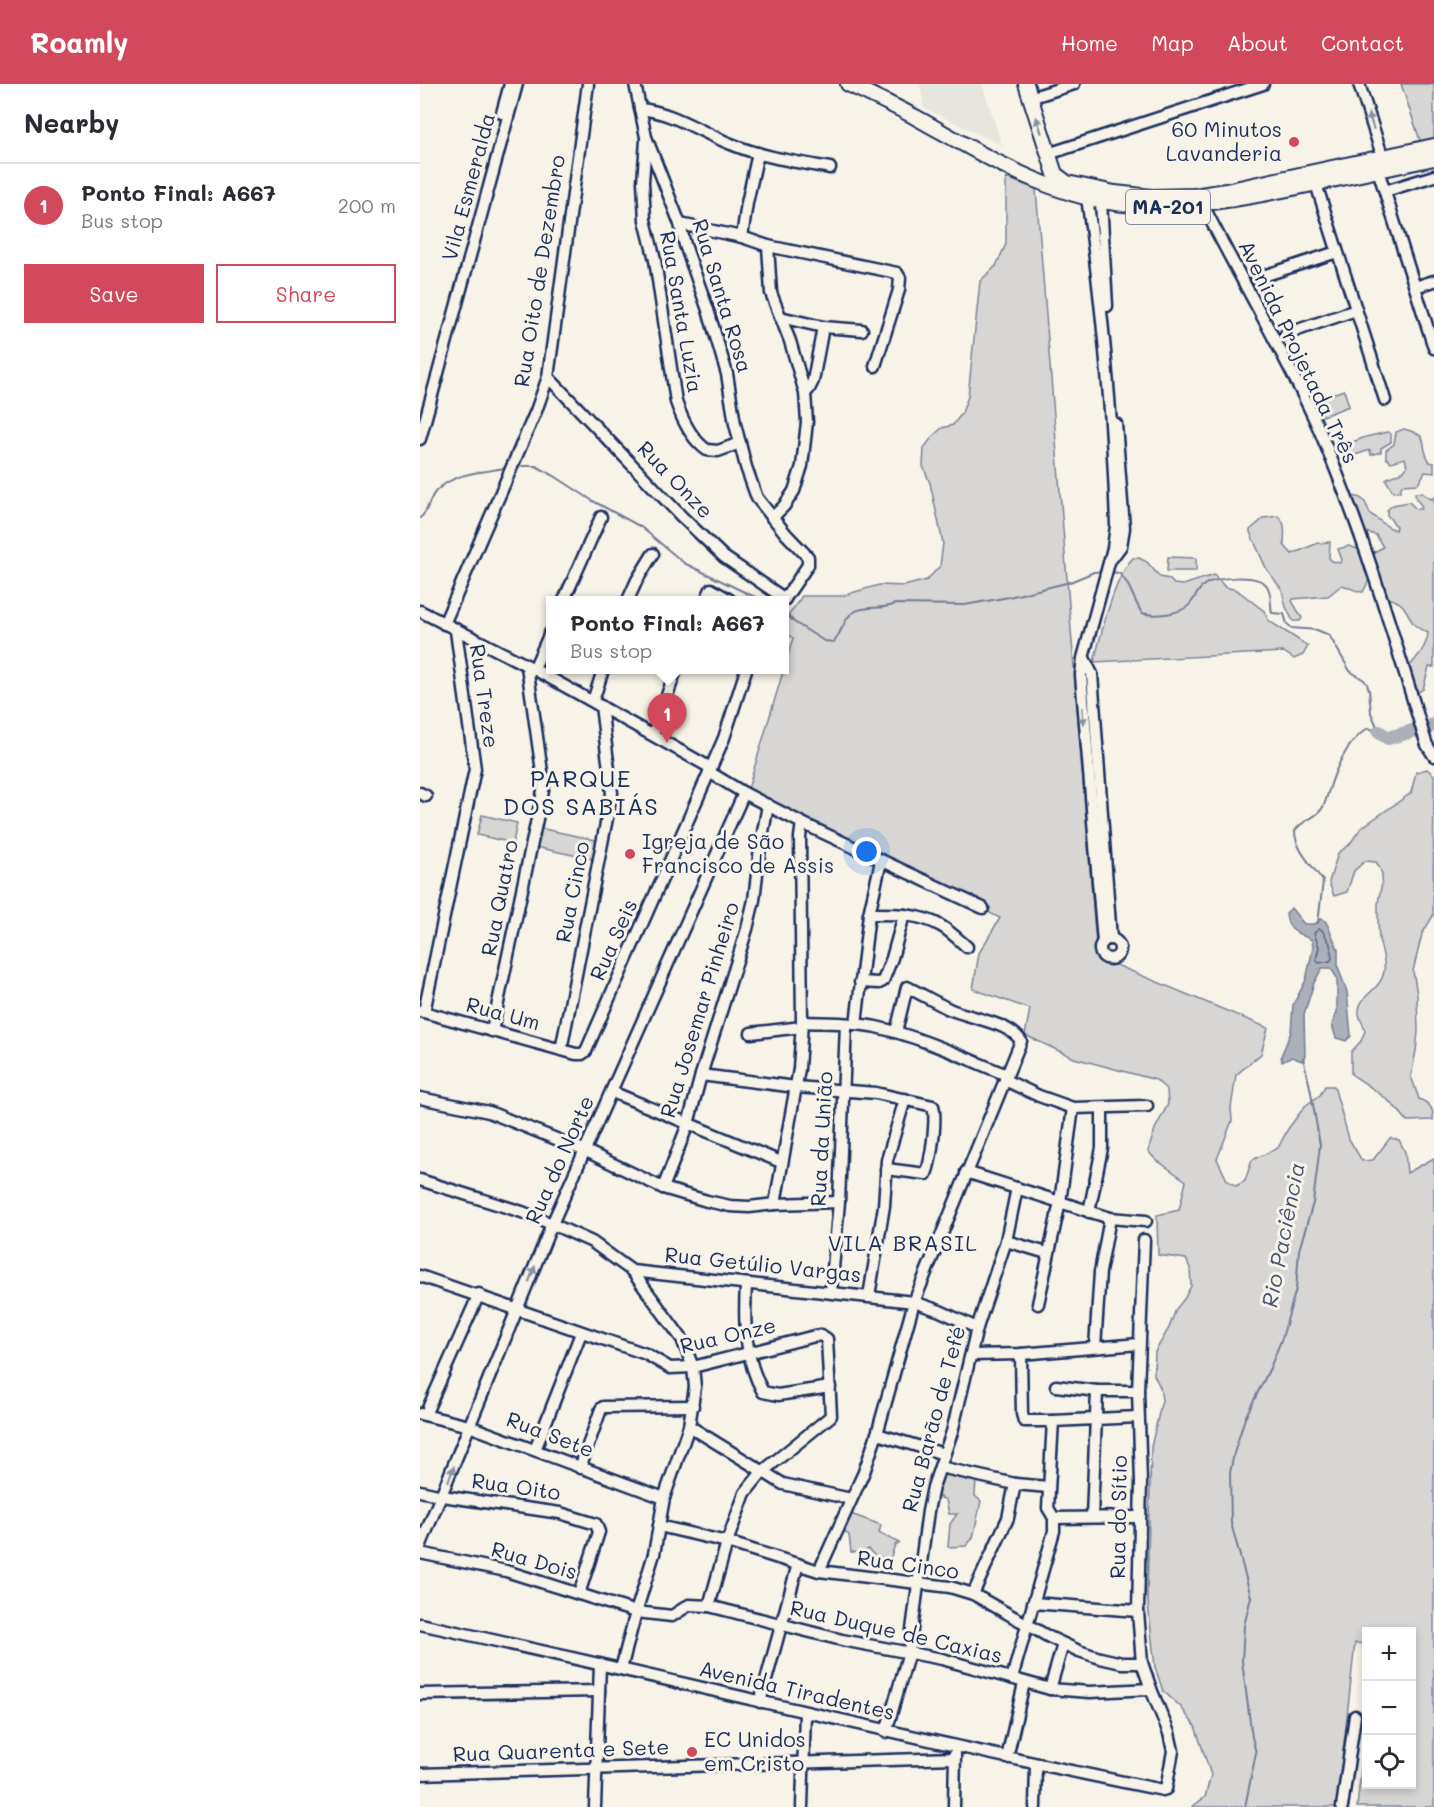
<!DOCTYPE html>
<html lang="en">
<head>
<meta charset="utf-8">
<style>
  body { margin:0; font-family:Mali,sans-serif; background:#f7f7f7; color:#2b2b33 }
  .controls { position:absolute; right:18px; bottom:18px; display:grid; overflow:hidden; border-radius:0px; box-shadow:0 3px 9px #0003 }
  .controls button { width:54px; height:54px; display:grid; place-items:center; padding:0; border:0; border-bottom:2px solid #e1e1e2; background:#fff; color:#2b2b33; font:30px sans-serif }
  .you { position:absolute; left:447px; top:768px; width:21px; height:21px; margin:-15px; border:4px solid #fff; border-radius:50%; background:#1a73e8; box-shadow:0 0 0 9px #1a73e833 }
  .badge { display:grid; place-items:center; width:39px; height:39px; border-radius:50%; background:#d1495b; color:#fff; font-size:20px; font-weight:700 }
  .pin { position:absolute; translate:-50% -50px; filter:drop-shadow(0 2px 3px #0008) }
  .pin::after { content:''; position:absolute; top:32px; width:21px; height:18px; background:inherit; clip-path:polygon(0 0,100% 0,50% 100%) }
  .popup { position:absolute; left:126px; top:512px; width:243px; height:78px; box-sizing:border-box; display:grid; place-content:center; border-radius:0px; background:#fff; filter:drop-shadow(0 2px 4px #0005); font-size:20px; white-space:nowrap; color:#7c7c81 }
  .popup b { font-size:22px; color:#2b2b33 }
  .popup::after { content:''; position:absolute; left:50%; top:100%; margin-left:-12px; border:12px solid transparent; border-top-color:#fff }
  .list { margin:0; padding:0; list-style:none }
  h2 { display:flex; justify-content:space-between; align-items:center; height:78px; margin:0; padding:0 24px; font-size:26px }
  h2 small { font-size:20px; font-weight:400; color:#7c7c81 }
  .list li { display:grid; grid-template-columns:39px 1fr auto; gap:18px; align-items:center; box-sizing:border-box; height:84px; padding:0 24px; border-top:2px solid #e1e1e2 }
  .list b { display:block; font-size:22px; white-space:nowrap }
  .list p { margin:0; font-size:20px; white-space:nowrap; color:#7c7c81 }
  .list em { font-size:20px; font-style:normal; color:#7c7c81 }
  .actions { display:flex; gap:12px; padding:18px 24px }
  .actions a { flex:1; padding:14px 0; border:2px solid #d1495b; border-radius:0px; text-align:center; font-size:21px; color:#d1495b }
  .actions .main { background:#d1495b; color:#fff }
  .icon { flex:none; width:33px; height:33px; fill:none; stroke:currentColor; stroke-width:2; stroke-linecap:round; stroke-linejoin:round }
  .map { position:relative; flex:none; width:1014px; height:1723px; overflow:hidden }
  header { display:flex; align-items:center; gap:36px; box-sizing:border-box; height:84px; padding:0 30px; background:#d1495b; color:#fff }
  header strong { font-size:28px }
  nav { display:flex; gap:33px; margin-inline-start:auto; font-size:21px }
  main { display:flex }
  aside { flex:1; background:#fff }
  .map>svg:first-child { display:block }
  .built { fill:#e6e5de }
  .green { fill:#d7d6d4; stroke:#798299; stroke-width:1.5 }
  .water { fill:#acb0b9; stroke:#727c95; stroke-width:1.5 }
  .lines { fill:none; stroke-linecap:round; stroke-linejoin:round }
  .shore { stroke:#556382; stroke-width:1.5 }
  .stream { stroke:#727c95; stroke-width:2 }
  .river { stroke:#acb0b9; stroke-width:14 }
  .minor-casing { stroke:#1b2f5e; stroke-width:15 }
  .major-casing { stroke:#1b2f5e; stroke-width:18 }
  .minor { stroke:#f7f3e8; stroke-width:10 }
  .major { stroke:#f7f3e8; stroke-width:14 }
  .oneway { fill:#8991a3 }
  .poi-dot { fill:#d1495b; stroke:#f7f3e8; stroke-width:2 }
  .labels { text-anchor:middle; stroke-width:6; stroke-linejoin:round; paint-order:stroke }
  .shield { fill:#f7f3e8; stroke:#5d6a87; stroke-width:1.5 }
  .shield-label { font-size:20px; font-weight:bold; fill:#1b2f5e }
  .poi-label { font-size:21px; fill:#1b2f5e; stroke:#f7f3e8; text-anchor:start }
  .street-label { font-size:21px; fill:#1b2f5e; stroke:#f7f3e8 }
  .water-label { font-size:22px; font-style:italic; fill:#465679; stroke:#f7f3e8 }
  .neighbourhood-label { font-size:22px; letter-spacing:1.5px; fill:#1b2f5e; stroke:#f7f3e8 }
  .quarter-label { font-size:24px; letter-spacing:1.5px; fill:#1b2f5e; stroke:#f7f3e8 }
</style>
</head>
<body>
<header>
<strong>Roamly</strong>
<nav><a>Home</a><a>Map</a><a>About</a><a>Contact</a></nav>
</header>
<main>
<aside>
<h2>Nearby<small></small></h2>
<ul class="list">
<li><span class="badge">1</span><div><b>Ponto Final: A667</b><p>Bus stop</p></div><em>200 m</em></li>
</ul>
<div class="actions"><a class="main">Save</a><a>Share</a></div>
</aside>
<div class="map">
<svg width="1014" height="1723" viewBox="0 0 1014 1723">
  <rect width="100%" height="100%" fill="#f7f3e8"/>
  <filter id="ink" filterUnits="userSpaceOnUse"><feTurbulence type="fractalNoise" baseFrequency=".0167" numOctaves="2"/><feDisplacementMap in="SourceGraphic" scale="12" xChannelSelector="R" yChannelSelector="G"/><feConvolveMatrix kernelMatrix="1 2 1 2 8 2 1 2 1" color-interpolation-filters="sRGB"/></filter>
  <g filter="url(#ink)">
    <path class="built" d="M500,0h62l20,61 -78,-37z"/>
    <g class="green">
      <path d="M981,0h33v56l-13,3z"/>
      <path d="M586,94l30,11 61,768 171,71 -7,26 -25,21 -5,33 1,13 -15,38 10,21 9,6 9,-5 7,-21 26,-12 10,-19 17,-23 15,-11 5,-9h9l15,53 13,22 11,-1 17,-22 9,2 6,12 2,21 27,-15v649h-77l9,-84v61h46v-152h-46v12l-11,-1 -18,164h-145l13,-10 6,-22 -16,-49 -15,-20 -17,-15 -8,-24 -8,-73 4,-147 11,-47 -2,-13 -6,-12 1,-23 14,-24 7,-19 8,-10 7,-13 -1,-18 -4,-9 -28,-4 -1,-40 22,-5 7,-29 -31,-22 -7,-8 7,-22 13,-25 -1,-14 -11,-10 -82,-22 -49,-23 5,-26 -57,-20 6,-36 21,-35 -252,-129 45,-151 -9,-6v-10l18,-26h39l38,-11 25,1 23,-6 13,-14 3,-23 -13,-60 -7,-17 1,-18 9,-12 9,-8 11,-3 9,-12 6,-17 12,-115 16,-15 10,-22z"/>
      <path d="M924,306l5,16 -26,10 -5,-17z"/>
      <path d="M984,345c30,8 13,13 26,33l4,1v10l-9,-1 -7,12 -16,1 -2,6 -7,1 -7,-12 1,-2 17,-7 3,-4 -2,-9 -14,4 -5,-4v-8l8,-6 2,-12z"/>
      <path d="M967,348l4,2v8l-10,6v4l-10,3 -1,-5 -24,8 -5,-12 25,-9z"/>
      <path d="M995,409h7l9,6 3,-2v170h-5l-6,22 -6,4 -5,-1 -5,-23c9,-10 20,-22 21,-36 -21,-10 -13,-11 -25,-27 -6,-7 -18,-9 -26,-11l-4,-42 10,-6 -7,-12 -11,-3 -7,-5 -9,-30c14,-3 17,6 21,17 12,6 11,11 25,16l1,-4 -9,-11v-5l6,-5 16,-3 7,7h5l1,-3 -6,-7z"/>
      <path d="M858,432c9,7 6,18 6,29l8,9 26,-11 12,-1 -1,16 3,3 8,2 2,-3 -4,-11 11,-3 20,7 -5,16 5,11 -6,12c-8,0 -13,-5 -21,-7l-14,11 -35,3 -1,2 10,17 -2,3h-7l-7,-14 -4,-17 -16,-22 -16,-36v-2l14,-12z"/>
      <path d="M748,473l28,1v13h-29z"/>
      <path d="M713,474h6l8,4 13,15 9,2 5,5 9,1 31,-10 11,12 12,3 27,21 5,10 39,25 -5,9 -9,4 -10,-7 -190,10c7,-27 20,-85 39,-104z"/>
      <path d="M1007,685l7,6 -1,141 -11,18 -9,37 4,23 1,38 -2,19 -5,25 8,23c10,4 15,9 14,21l-26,1c-15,-21 -35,-33 -56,-47v-22l10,-11 4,-10c-1,-6 -6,-13 -6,-18 -2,-17 23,-23 25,-42 2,-12 -3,-21 -5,-32 -1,-11 -1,-22 -1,-33 0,-17 11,-27 -2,-44l-11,-1 -11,10 -7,21 -13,4 -5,-14 9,-29 11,-8 12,-17 50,-35 5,-21z"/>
      <path d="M62,731l35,8 -4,20 -36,-8z"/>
      <path d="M119,744l57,12 -4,19 -57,-12z"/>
      <path d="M520,1388l36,7 -1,17 6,5 -8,37 -7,8 -18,1 2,-23 7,-10h-8l-3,-14 -13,-6z"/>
      <path d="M428,1429l33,12 -2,8 20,10 -4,2 -5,14 -15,-3 -7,-7 -5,4 -12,-1 -2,-17 -9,-6z"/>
    </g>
    <path class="water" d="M871,824l13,16h11l7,-6 4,4 12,27v18l9,25 4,44 -5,5 -10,-3 -4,-13 5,-13v-34l-6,-10h-9l-8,15 -10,31 1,42 -3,5 -10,-4 -10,5 -1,-6 10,-24 2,-27 13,-25 7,-32 -1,-8c-14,-7 -25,-8 -26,-27z"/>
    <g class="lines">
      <path class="shore" d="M899,845l3,1 8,14 2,14 -2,3 -11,2 -3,-3 3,-13 -5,-14z"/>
      <g class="stream">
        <path d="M102,382h14l20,11 37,24 48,26 43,36 77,37"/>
        <path d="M0,434c9,-7 8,-18 16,-27 19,-19 46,-19 70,-23"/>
        <path d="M690,488l9,1c12,11 14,27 23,40 12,4 40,1 48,-9 5,-6 8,-14 14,-19 10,-8 54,-12 63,1 5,7 3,18 5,27l12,1 3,10 5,4 25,2 12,5 21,36 14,9 3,4 2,6 2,23 8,18"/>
        <path d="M364,527l10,11 30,19 10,1c6,-8 9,-18 15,-26 10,-12 32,-5 46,-12l70,1 44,-8 61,-15 24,-10 10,-1"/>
        <path d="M898,839l5,-42c-10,-15 -28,-31 -28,-50 7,-12 22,-12 28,-24 3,-5 4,-12 6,-17 7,-23 19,-49 39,-62l11,4"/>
        <path d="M825,1723l11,-54 -4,-16 -10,-76 2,-35 7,-29 -20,-74 -1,-50 4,-20 11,-35 25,-50 12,-30 14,-49 3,-39 14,-47 7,-58 -10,-58 -7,-29"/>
      </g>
      <path class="river" d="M959,648l9,6 46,-13"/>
      <defs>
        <g id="minor">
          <path d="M215,0l11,53 34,87 5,21 23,65 19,64 8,50 11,43 11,31 29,36 22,23v8l-24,35"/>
          <path d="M939,0l24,74"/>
          <path d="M610,14l44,-14"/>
          <path d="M220,25c33,3 60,23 91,35 31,13 65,18 99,24"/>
          <path d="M82,29l8,-29"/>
          <path d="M226,56l-3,42 2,38 10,40 21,142c6,17 16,38 31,48l11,1 22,-8"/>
          <path d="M628,70l215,-70"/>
          <path d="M958,86l56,178"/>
          <path d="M896,100l69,216"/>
          <path d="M965,107l49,-15"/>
          <path d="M667,113c15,109 26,219 29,329l-3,22 -30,110 -2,17 22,267"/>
          <path d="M681,117l6,105"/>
          <path d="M783,121c37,74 81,146 115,222 43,99 74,203 105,306l4,12 7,11"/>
          <path d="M260,140l62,13 26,9 129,27 3,5 -1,12 -24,76"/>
          <path d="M322,153l5,-34 11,-50"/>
          <path d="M348,162l3,47 19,48 15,52 2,29 -5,44 -8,25 -10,15 -12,12"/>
          <path d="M837,194l80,-26"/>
          <path d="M995,203l19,-6"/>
          <path d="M360,233l43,10 39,3"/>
          <path d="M866,250l70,-24"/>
          <path d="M128,293l134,140 42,40 61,42"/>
          <path d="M385,309l4,-4 4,-8 10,-54"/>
          <path d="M0,355l97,-355"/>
          <path d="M692,474l9,-12 3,-18 -8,-104"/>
          <path d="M144,516l37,-83"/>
          <path d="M208,516l9,-20 16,-26"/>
          <path d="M286,516l5,-11 19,11"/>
          <path d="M0,527l114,58 177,99"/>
          <path d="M24,540l92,-213 12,-34 40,-293"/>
          <path d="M664,574l8,16 19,265"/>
          <path d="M114,585l16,-36"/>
          <path d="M173,617l10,-31"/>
          <path d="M233,651l23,-65"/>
          <path d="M289,688l35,21 58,30 181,85"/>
          <path d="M0,709l6,3"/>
          <path d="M449,830c24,0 50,-1 72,12 9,5 18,14 26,21"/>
          <circle cx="690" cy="865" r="10"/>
          <path d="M440,898l19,1 4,-2 9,-23 12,-43"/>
          <path d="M0,927l156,43h6l4,-3 125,-283 13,-30 22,-68"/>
          <path d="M4,928l51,-243 -19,-138"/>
          <path d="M382,938c25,1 51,0 74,5 45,10 89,31 131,48"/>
          <path d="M436,940l13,-110 12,-53"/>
          <path d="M72,947l52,-245 -17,-120"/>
          <path d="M331,949l51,-6"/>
          <path d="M141,966l51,-257 -11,-87"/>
          <path d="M281,991l95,12 80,6 57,13c4,13 -2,56 -7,68l-40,-5"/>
          <path d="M585,996l34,16 34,12 74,-2"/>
          <path d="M192,1008l169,70"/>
          <path d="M0,1014l69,14 97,39 77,37 44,13 23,5 19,1 26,-3 64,-2"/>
          <path d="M546,1088l144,46 36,3"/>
          <path d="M0,1096l102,32 30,12 40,18 40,29 282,31 26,9 37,17"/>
          <path d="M243,1104l25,-64 13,-49 46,-146 7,-29 6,-52 8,-43"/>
          <path d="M355,1120l24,-135 3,-47 -2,-185 2,-14"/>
          <path d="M669,1128l13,-64v-40"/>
          <path d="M586,1157l41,12"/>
          <path d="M0,1192l226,78 24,14 23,-1 122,-31 6,-1 6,4 4,77 -69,56 -17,21 -18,49 -18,64"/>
          <path d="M326,1200c-2,37 -2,74 17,108l15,3 52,-8"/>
          <path d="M411,1207l8,-89 7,-178"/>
          <path d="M449,1212l15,-90 3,-46 18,-61"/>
          <path d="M618,1220l22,-102 13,-94"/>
          <path d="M675,1263l5,-75 10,-54"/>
          <path d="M601,1270l1,60 2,7h29l85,-4"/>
          <path d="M551,1271l50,-1 118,-10"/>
          <path d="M636,1302l41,5h41"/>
          <path d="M0,1330l49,12 195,72"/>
          <path d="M5,1331l54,-121"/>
          <path d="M633,1337l-5,87 6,10 85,-1"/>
          <path d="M269,1342l94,58 68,15"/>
          <path d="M457,1350l67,20"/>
          <path d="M115,1366l46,-117"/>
          <path d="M520,1383l75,17 33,3"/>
          <path d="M160,1384l21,-59 2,-2 90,-1"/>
          <path d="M0,1407l22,5 118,17 36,11 3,8 -20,62"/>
          <path d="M672,1433l5,-126"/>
          <path d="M239,1442l68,16 92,29 131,16 23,7 76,43 30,14 21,7 22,5h20"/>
          <path d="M0,1463l132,-323 192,-431"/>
          <path d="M0,1469l86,18 130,41 36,4 17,-11 20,1 133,34 100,19 108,30 40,3 61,-3"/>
          <path d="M399,1487l45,-99 13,-38 37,-132 107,-261c-12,-19 -52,-23 -72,-32 -14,-7 -28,-15 -42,-22l-11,45"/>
          <path d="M553,1510l35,-76 7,-34"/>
          <path d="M613,1519l105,8"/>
          <path d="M0,1540c248,54 494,116 743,166l3,-1 7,-38 -4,-18 -18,-44 -9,-26 -4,-52 3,-129 -3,-91 6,-151"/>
          <path d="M201,1585l15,-57 18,-58 10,-56 25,-72 6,-39 -2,-20 -11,-28 -50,-68"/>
          <path d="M592,1594l42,-147v-13"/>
          <path d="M630,1605l13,-45"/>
          <path d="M0,1610l179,-3"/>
          <path d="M340,1618l38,-138"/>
          <path d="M466,1648l23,-80 19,-141 5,-24 19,-55 25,-104 29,-87 11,-53"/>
          <path d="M587,1674l17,-75"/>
          <path d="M0,1690l535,-16"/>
          <path d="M175,1723l5,-143"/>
          <path d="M382,1723l3,-94"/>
          <path d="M534,1723l1,-54"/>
          <path d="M615,1723l1,-42"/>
          <path d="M922,1723l13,-91"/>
        </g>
        <g id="major">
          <path d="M428,0c23,11 47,22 69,34 47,26 92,54 142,71 78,28 146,16 224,1 51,-10 101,-21 151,-32"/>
          <path d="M606,0l29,90 12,9 48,10 37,4 42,-1 32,-5 208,-45"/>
        </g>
      </defs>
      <use href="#minor" class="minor-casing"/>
      <use href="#major" class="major-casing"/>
      <use href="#minor" class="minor"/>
      <use href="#major" class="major"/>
    </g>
    <defs><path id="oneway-solid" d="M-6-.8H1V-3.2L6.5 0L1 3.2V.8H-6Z" transform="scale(1.5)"/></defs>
    <g class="oneway">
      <use href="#oneway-solid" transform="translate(951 37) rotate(-108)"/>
      <use href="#oneway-solid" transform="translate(619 41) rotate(-108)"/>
      <use href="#oneway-solid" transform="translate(663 632) rotate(85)"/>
      <use href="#oneway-solid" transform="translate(112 1190) rotate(-68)"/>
      <use href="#oneway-solid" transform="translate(31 1390) rotate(-69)"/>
    </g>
  </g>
  <g class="poi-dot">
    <circle cx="874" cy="58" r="6"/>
    <circle cx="210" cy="770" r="6"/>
    <circle cx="272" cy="1668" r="6"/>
  </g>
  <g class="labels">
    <rect class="shield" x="706" y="106" width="84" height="34" rx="4.5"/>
    <g class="shield-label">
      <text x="748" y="130">MA-201</text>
    </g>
    <g class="poi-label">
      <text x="862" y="53" text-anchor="end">60 Minutos<tspan x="862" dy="24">Lavanderia</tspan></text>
      <text x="222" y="765">Igreja de São<tspan x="222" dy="24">Francisco de Assis</tspan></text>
      <text x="284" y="1663">EC Unidos<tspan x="284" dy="24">em Cristo</tspan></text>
    </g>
    <g class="street-label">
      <text transform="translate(49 103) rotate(-75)" y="7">Vila Esmeralda</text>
      <text transform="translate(120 187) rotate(-81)" y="7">Rua Oito de Dezembro</text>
      <text transform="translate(302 212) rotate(73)" y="7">Rua Santa Rosa</text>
      <text transform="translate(261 228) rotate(80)" y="7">Rua Santa Luzia</text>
      <text transform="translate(878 268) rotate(64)" y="7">Avenida Projetada Três</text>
      <text transform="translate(255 396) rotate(46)" y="7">Rua Onze</text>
      <text transform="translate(64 612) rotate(82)" y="7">Rua Treze</text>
      <text transform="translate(153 808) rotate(-79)" y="7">Rua Cinco</text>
      <text transform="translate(80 814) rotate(-79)" y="7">Rua Quatro</text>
      <text transform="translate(194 856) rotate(-66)" y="7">Rua Seis</text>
      <text transform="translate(280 926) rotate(-73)" y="7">Rua Josemar Pinheiro</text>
      <text transform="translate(83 930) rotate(15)" y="7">Rua Um</text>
      <text transform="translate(402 1055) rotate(-87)" y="7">Rua da União</text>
      <text transform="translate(140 1076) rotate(-66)" y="7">Rua do Norte</text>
      <text transform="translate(343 1181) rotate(6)" y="7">Rua Getúlio Vargas</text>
      <text transform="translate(308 1252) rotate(-13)" y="7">Rua Onze</text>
      <text transform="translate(514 1335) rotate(-75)" y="7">Rua Barão de Tefé</text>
      <text transform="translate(130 1351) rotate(21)" y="7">Rua Sete</text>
      <text transform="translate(96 1403) rotate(8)" y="7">Rua Oito</text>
      <text transform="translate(699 1433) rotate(-89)" y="7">Rua do Sítio</text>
      <text transform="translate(114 1477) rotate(16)" y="7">Rua Dois</text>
      <text transform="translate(488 1481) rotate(8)" y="7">Rua Cinco</text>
      <text transform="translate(476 1548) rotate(13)" y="7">Rua Duque de Caxias</text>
      <text transform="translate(377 1607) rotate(13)" y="7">Avenida Tiradentes</text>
      <text transform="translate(141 1667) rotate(-2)" y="7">Rua Quarenta e Sete</text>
    </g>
    <g class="water-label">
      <text transform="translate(863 1151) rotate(-79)" y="8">Rio Paciência</text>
    </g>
    <g class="neighbourhood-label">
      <text x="483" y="1167">VILA BRASIL</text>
    </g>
    <g class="quarter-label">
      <text x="161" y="703">PARQUE<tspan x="161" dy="28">DOS SABIÁS</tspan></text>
    </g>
  </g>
</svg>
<div class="controls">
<button>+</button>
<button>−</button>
<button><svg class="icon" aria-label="locate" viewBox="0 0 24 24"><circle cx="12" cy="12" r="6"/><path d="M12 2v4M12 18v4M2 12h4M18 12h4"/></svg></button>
</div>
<div class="you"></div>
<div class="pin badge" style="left:247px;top:659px">1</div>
<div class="popup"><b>Ponto Final: A667</b>Bus stop</div>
</div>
</main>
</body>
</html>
